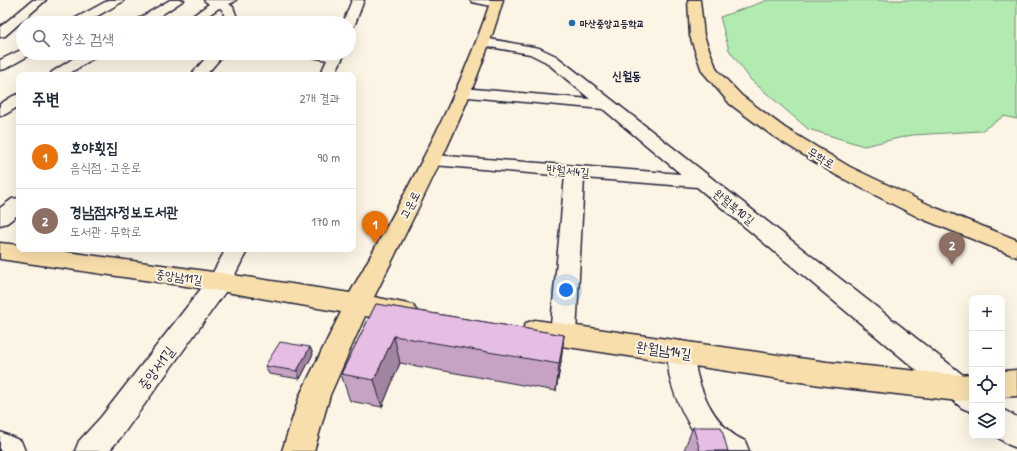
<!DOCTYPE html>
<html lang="ko">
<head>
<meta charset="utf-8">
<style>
  body { margin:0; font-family:"Patrick Hand","Poor Story",sans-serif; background:#f2f2f3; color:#1f2937 }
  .controls { position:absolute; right:12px; bottom:12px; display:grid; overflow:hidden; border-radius:8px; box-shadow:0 4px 16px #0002 }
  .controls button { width:36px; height:36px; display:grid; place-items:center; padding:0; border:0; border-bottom:1px solid #e0e1e3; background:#fff; color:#1f2937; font:20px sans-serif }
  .you { position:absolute; left:566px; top:290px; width:14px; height:14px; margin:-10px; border:3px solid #fff; border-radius:50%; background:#1a73e8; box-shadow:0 0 0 6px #1a73e833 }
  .badge { display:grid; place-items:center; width:26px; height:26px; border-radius:50%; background:#1f6fb2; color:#fff; font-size:13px; font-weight:700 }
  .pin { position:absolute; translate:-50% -33px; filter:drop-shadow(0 1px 2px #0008) }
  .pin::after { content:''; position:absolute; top:21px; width:14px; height:12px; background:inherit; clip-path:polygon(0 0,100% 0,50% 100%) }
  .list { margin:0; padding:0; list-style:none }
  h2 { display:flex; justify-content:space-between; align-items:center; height:52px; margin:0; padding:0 16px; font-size:17px }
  h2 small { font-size:13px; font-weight:400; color:#747a83 }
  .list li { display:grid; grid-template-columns:26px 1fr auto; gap:12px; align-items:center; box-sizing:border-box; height:64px; padding:0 16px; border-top:1px solid #e0e1e3 }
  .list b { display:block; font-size:15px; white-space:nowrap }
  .list p { margin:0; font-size:13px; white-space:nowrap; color:#747a83 }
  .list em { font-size:13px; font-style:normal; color:#747a83 }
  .icon { flex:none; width:22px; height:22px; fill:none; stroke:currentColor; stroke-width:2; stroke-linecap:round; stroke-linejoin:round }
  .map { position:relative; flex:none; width:1017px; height:451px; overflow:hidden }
  .search { position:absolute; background:#fff; box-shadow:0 4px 16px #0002; left:16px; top:16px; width:340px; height:44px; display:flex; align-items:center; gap:10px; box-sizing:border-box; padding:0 14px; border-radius:22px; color:#747a83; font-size:15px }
  .panel { position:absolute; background:#fff; box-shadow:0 4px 16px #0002; left:16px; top:72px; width:340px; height:180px; border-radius:8px }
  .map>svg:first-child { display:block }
  .green { fill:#b2ebaf; stroke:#6a8675 }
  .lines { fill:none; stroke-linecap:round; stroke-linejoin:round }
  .minor-casing { stroke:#22223b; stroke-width:3 }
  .major-casing { stroke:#22223b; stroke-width:3 }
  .minor { fill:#fcf5e5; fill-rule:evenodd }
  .major { fill:#f8deab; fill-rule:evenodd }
  .wall { fill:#c6a3c3; stroke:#22223b }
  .shaded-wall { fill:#a1849f; stroke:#22223b }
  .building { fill:#e6bde3; stroke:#22223b }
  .poi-dot { fill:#1f6fb2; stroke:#fcf5e5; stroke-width:1.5 }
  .labels { text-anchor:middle; stroke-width:4; stroke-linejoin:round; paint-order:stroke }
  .far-poi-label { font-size:10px; font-weight:bold; fill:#22223b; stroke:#fcf5e5; text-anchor:start }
  .far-quarter-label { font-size:12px; font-weight:bold; fill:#22223b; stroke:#fcf5e5 }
  .street-label { font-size:12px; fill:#22223b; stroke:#fcf5e5 }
  .near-street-label { font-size:14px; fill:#22223b; stroke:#fcf5e5 }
</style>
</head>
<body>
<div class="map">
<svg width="1017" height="451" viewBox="0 0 1017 451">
  <rect width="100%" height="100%" fill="#fcf5e5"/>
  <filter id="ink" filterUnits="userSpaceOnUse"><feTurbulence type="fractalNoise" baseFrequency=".025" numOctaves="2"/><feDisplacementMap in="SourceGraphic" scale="8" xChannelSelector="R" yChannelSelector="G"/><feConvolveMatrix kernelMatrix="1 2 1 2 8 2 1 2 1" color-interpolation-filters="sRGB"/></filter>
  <g filter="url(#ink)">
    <path class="green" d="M768,0h249v119l-13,-3 -23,15 -69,4 -48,11 -56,-17 -57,-49 -22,-30 -9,-33z"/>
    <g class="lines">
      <defs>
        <g id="minor">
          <path d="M33,0h13l-41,36 -5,1v-10z"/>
          <path d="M109,0h15l-2,2 -37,21h-15l2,-3z"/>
          <path d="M170,0h14l-35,23h-15l2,-3z"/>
          <path d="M204,0h32l-2,2 -5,2 4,3 6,16h-12l-5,-14 -3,-1 -22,15h-14l26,-19z"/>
          <path d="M352,0h12l-9,24 -2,3 -4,1v-5h-6z"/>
          <path d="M470,0h28l4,3 -2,2 -4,2 -24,-5z"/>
          <path d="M484,38l55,10 17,8 416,326v30l-10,-4 -265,-221 -113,-9 -8,157 -4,7 -9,3 -9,-3 -4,-7 15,-159 -132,-11 -6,-1 -3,-4 3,-4 6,-1 248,19 -78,-65 -146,-13 -3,-3 3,-3 5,-2 128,11 -44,-37 -16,-8 -51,-9 -2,-3 2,-3z"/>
          <path d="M23,49v4h7l-2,3 -23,13 -5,1v-10z"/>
          <path d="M82,53h17l-2,3 -30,19h-17l2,-3z"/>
          <path d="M210,53h15l-19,22h-15z"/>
          <path d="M306,53h39l-11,22h-14l7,-15 -19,-4z"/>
          <path d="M19,94v12l-13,8 -6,2v-12l13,-8z"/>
          <path d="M19,198v16l-12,9 -7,2v-17l12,-9z"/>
          <path d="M226,249h22l-20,39 -107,149 -12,14h-34l4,-10 22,-24 110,-141z"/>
          <path d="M681,341l9,3c5,10 5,20 7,30 6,25 23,57 48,67l4,10h-42c-18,-23 -50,-78 -35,-107z"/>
          <path d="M1002,409l15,8v31l-10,-4 -11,-8h6z"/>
          <path d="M0,432l21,9 4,10h-25z"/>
        </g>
        <g id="major">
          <path d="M491,0h12c-30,104 -81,200 -129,297l39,8 4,7 -4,7 -9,3 -39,-6 -35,79 -16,56h-32l18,-56 41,-83 -121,-21 -220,-32v-16l19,2v4h26l175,24 130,20c53,-95 107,-190 141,-293z"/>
          <path d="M688,0h12l4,36 13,34 25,26 43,32 65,39 86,41 81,32v17l-97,-39 -84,-43 -63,-39 -43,-32 -28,-33 -12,-35z"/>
          <path d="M535,320l292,42 131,13 14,-1v26l-14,1 -131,-15 -292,-44 -9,-3 -4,-8 4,-8z"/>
          <path d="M1017,370v26l-15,1v-26z"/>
        </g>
      </defs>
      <use href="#minor" class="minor-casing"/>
      <use href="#major" class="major-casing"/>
      <use href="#minor" class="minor"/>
      <use href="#major" class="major"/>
    </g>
    <g class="wall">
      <path d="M376,304l188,31 -3,27 -5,29 -156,-28 -18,44 -32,-6 -9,-27z"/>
      <path d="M310,347l3,7 -13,25 -31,-5 -4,-8z"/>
      <path d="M693,427l35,24h-44v-1z"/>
    </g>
    <g class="shaded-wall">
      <path d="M564,335l-3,27 -5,29 3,-27z"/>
      <path d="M394,336l6,27 -18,44 -8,-27z"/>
      <path d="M310,347l3,7 -13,25 -3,-8z"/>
    </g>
    <g class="building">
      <path d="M376,304l188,31 -5,29 -165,-28 -20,44 -33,-6z"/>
      <path d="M280,342l30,5 -13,24 -32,-5z"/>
      <path d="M693,427h28l7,24h-28z"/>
    </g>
  </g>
  <circle class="poi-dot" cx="572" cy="23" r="4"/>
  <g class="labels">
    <g class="far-poi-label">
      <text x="580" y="27">마산중앙고등학교</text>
    </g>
    <g class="far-quarter-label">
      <text x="627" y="80">신월동</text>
    </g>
    <g class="street-label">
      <text transform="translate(821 158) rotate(31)" y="4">무학로</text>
      <text transform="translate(568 171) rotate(5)" y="4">반월서4길</text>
      <text transform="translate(410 205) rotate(-62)" y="4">고운로</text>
      <text transform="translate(734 207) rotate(39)" y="4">완월북10길</text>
      <text transform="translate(179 277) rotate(8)" y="4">중앙남11길</text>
    </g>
    <g class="near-street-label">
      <text transform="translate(664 350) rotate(8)" y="5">완월남14길</text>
      <text transform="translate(156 368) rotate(-53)" y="5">중앙서1길</text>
    </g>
  </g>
</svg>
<div class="controls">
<button>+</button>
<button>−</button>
<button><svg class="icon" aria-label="locate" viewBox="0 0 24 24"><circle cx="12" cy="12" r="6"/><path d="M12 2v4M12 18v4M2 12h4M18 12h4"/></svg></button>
<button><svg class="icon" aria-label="layers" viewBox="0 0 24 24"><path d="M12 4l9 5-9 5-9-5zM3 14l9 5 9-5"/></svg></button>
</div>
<div class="you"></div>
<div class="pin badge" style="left:375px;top:244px;background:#e8710a">1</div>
<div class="pin badge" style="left:952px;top:265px;background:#8d6e63">2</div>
<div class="search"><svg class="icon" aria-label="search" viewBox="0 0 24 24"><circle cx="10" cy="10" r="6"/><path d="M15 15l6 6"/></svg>장소 검색</div>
<section class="panel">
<h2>주변<small>2개 결과</small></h2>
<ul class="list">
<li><span class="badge" style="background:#e8710a">1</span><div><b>호야횟집</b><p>음식점 · 고운로</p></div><em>90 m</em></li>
<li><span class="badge" style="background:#8d6e63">2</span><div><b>경남점자정보도서관</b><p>도서관 · 무학로</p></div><em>170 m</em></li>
</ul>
</section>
</div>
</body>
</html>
